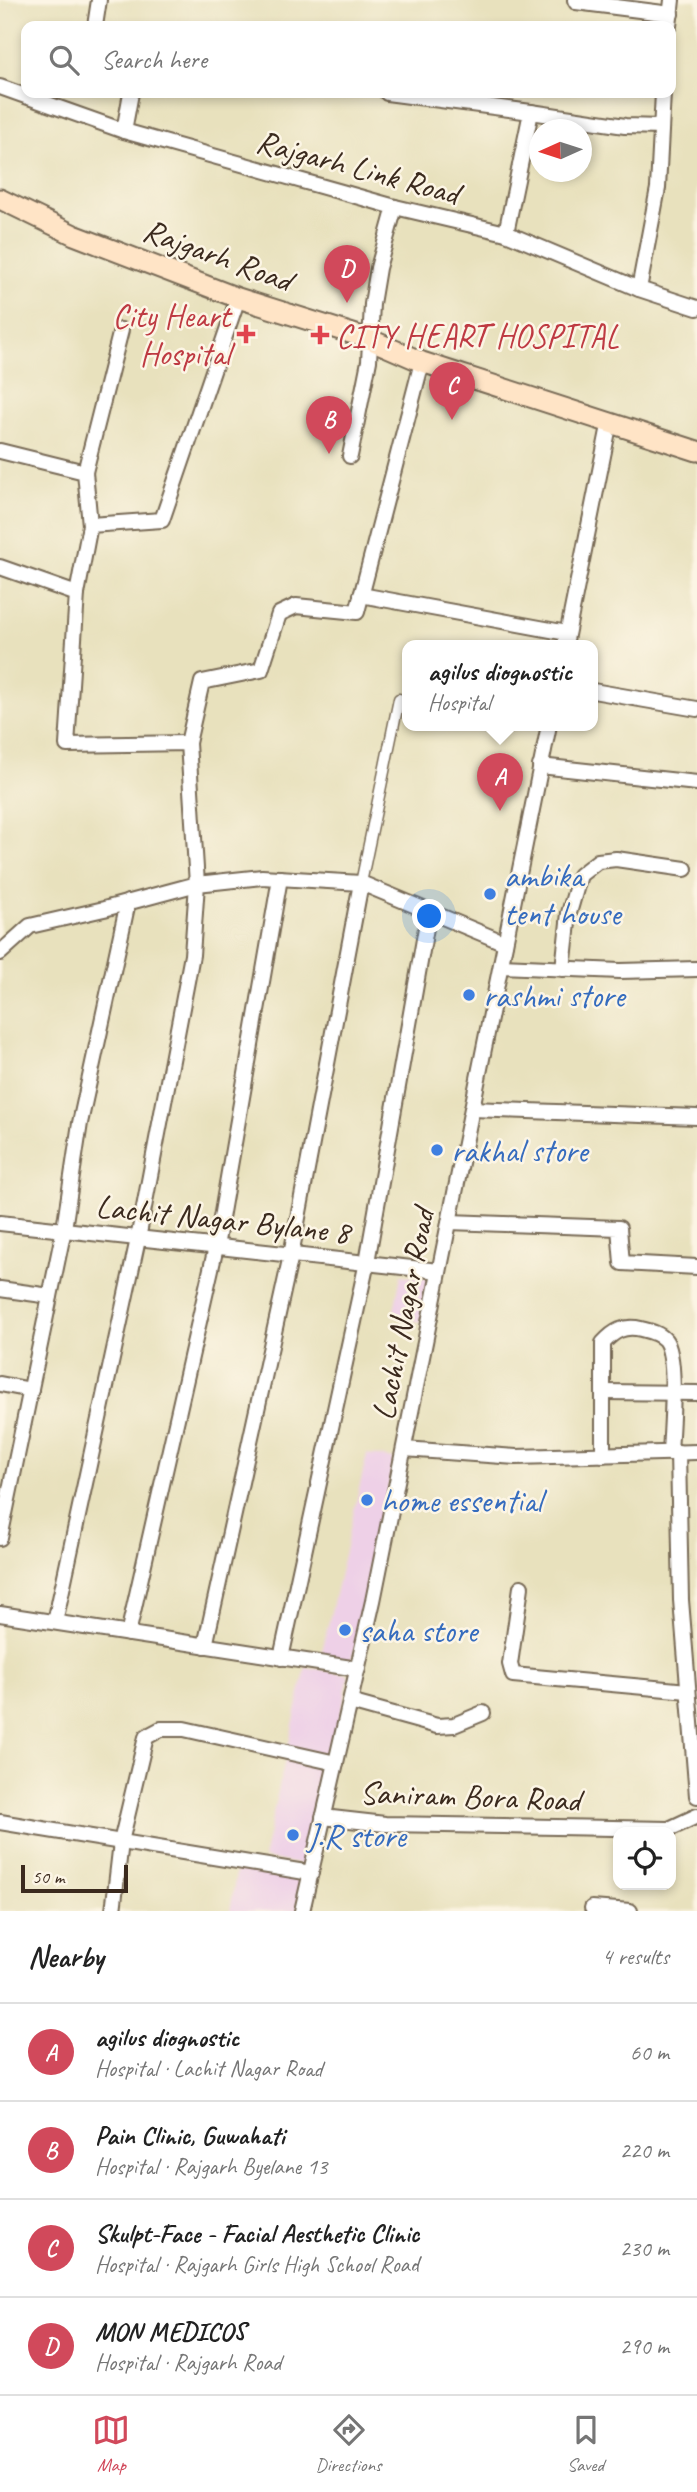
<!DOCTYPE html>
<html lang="en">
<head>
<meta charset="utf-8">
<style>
  body { margin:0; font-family:Caveat,sans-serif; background:#f6f6f6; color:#222 }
  .controls { position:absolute; right:21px; bottom:21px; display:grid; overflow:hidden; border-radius:14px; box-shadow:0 4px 10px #0003 }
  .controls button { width:63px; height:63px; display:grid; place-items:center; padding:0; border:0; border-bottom:2px solid #e0e0e0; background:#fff; color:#222; font:35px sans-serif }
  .compass { position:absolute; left:529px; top:119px; width:63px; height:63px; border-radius:50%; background:#fff; box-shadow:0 4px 10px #0003; rotate:267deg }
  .scale { position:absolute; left:21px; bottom:18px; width:107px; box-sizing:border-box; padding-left:7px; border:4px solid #3b2a1e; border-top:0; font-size:19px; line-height:24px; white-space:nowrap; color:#3b2a1e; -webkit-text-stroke:5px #fcf5e5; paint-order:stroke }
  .you { position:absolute; left:430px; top:917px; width:24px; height:24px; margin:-18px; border:5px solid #fff; border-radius:50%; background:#1a73e8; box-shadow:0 0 0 10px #1a73e833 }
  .badge { display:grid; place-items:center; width:46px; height:46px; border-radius:50%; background:#d1495b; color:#fff; font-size:23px; font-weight:700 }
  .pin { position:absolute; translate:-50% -58px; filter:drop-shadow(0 2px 4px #0008) }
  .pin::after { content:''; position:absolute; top:37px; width:24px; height:21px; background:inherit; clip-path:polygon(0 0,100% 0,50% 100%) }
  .popup { position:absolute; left:402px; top:640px; width:196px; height:91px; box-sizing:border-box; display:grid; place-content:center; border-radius:14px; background:#fff; filter:drop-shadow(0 2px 5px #0005); font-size:23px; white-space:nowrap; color:#767676 }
  .popup b { font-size:26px; color:#222 }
  .popup::after { content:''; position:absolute; left:50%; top:100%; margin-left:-14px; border:14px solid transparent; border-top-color:#fff }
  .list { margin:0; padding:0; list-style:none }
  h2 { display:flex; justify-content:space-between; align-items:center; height:91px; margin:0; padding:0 28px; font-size:30px }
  h2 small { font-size:23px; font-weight:400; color:#767676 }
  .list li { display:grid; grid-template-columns:46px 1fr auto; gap:21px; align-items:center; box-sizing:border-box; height:98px; padding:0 28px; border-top:2px solid #e0e0e0 }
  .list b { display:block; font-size:26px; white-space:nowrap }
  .list p { margin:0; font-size:23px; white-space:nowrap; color:#767676 }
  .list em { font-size:23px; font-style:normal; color:#767676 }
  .icon { flex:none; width:38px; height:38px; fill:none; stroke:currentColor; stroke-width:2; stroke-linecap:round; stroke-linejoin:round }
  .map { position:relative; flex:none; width:697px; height:1911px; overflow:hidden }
  .search { position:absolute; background:#fff; box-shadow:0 4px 10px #0003; left:21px; right:21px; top:21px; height:77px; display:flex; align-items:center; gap:18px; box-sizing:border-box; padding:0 24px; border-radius:14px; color:#767676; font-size:26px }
  .sheet { height:483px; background:#fff }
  nav { display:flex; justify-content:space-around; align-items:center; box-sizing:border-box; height:98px; border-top:2px solid #e0e0e0; background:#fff; font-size:19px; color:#767676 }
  nav a { display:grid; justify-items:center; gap:4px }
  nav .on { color:#d1495b }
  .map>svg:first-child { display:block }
  .built { fill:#eed0e7 }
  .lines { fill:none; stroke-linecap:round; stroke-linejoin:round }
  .pedestrian-casing { stroke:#786a56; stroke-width:13 }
  .minor-casing { stroke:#786a56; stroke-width:18 }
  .secondary-casing { stroke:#786a56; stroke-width:23 }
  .pedestrian { stroke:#fff; stroke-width:10 }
  .minor { stroke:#fff; stroke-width:14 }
  .secondary { stroke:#ffe4c6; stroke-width:19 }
  .health-dot { fill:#e0444e; stroke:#fcf5e5; stroke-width:2.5 }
  .shop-dot { fill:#3f7fe0; stroke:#fcf5e5; stroke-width:2.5 }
  .labels { text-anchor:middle; stroke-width:5; stroke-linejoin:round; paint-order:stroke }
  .street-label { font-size:33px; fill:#3b2a1e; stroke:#fcf5e5 }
  .health-label { font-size:33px; fill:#be3a42; stroke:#fcf5e5; text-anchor:end }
  .shop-label { font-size:33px; fill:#366cbe; stroke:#fcf5e5; text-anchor:start }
</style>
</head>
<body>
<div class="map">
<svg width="697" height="1911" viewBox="0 0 697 1911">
  <rect width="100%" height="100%" fill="#fcf5e5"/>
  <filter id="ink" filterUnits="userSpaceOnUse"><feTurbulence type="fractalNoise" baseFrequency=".0143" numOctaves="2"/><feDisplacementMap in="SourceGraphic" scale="14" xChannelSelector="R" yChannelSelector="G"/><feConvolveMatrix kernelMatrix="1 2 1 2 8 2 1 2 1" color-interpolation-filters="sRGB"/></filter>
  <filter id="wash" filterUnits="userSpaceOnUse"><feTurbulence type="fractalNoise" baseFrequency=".00686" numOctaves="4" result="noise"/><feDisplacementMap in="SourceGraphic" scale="28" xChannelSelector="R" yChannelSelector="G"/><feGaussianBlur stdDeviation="1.57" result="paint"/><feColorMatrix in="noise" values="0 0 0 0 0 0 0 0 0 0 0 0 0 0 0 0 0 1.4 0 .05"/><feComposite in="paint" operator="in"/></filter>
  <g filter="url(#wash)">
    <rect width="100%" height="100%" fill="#e8e1bd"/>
    <g class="built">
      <path d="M401,1275l30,4 -10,43 -28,-6z"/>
      <path d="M367,1454l27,5 -41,199 -6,2 -26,-4z"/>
      <path d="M306,1667l40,7 3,3 -41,186 -4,2 -41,-7z"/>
      <path d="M238,1861l67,18 -7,32h-68z"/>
    </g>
  </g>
  <g filter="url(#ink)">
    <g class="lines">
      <defs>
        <path id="pedestrian" d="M361,883l38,-184"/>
        <g id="minor">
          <path d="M575,0l1,2 95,12"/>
          <path d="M95,26l4,-26"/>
          <path d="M669,26l3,-26"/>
          <path d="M0,87l124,44 271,76 111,26 133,56 58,19"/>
          <path d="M387,93l144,19 -25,121"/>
          <path d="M531,112l94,14 36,1"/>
          <path d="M124,131l7,-38"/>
          <path d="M639,289l19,-101 5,-95"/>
          <path d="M0,451l85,21 5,53"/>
          <path d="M350,456l19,-95 3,-57 6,-36 17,-61"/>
          <path d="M85,472l36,-142"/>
          <path d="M0,567l77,27"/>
          <path d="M361,595l206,38"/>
          <path d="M565,645l45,-224"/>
          <path d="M593,691l104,18"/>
          <path d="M188,743l14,-61 59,-12 18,-56 17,-8 61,6 65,-250"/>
          <path d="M540,766l157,17"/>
          <path d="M0,953l30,-27 74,-17 93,-25 -9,-141 -121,2 10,-151 13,-69 72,-5 76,-222"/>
          <path d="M501,966l119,5 77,-2"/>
          <path d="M563,969l6,-56 11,-38 18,-14 18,-2 69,10"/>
          <path d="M472,1109l225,8"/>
          <path d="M449,1222l170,6 3,35 75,4"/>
          <path d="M0,1223l439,48"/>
          <path d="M0,1289l50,7"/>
          <path d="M0,1384l31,6"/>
          <path d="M603,1392l94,1"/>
          <path d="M404,1449l112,8 181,-5"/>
          <path d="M678,1452l3,148 16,196"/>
          <path d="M603,1455v-112c11,-12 21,-18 38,-14 8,2 18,4 24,11 13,17 6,89 5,113"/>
          <path d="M0,1538l64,-309 16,-106 48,-221"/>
          <path d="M521,1587l-11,77 3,11 175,16"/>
          <path d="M0,1614l358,55"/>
          <path d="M55,1622l83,-383 54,-284 5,-71 65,-7 99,6 144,60"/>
          <path d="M128,1634l88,-387 64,-369"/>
          <path d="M205,1646l86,-391 70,-372"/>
          <path d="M281,1658l86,-396 62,-351"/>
          <path d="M350,1702l87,24 17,-1 29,-12"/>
          <path d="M323,1817l62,7 284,5 28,-13"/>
          <path d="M0,1822l311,51"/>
          <path d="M592,1908l38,3"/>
          <path d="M113,1911l8,-69 25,-105 15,-8h23l152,34"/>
          <path d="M302,1911l71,-310 176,-876"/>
        </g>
        <path id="secondary" d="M0,199l74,36 164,63 131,41 53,23 275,89"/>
      </defs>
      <use href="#pedestrian" class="pedestrian-casing"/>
      <use href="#minor" class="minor-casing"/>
      <use href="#secondary" class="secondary-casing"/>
      <use href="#pedestrian" class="pedestrian"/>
      <use href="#minor" class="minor"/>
      <use href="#secondary" class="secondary"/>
    </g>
  </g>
  <g class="health-dot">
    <path d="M242.5 323.5h7v7h7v7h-7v7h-7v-7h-7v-7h7z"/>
    <path d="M316.5 324.5h7v7h7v7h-7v7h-7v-7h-7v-7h7z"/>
  </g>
  <g class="shop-dot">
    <circle cx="490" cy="894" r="7"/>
    <circle cx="469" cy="995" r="7"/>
    <circle cx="437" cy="1150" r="7"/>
    <circle cx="367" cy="1500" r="7"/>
    <circle cx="345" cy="1630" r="7"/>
    <circle cx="293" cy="1835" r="7"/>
  </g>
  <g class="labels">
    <g class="street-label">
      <text transform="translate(358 166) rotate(15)" y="12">Rajgarh Link Road</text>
      <text transform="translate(218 254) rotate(20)" y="12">Rajgarh Road</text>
      <text transform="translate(223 1218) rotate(6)" y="12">Lachit Nagar Bylane 8</text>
      <text transform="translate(402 1314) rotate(-79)" y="12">Lachit Nagar Road</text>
      <text transform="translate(470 1795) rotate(2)" y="12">Saniram Bora Road</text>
    </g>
    <g class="health-label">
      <text x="230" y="327">City Heart<tspan x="230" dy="38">Hospital</tspan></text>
      <text x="336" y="347" text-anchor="start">CITY HEART HOSPITAL</text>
    </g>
    <g class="shop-label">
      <text x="504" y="887">ambika<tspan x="504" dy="38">tent house</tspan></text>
      <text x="483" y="1007">rashmi store</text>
      <text x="451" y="1162">rakhal store</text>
      <text x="381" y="1512">home essential</text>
      <text x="359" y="1642">saha store</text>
      <text x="307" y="1847">J.R store</text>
    </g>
  </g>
</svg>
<div class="controls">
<button><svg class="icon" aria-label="locate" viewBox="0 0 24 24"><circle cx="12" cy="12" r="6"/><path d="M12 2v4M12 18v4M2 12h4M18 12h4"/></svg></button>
</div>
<svg class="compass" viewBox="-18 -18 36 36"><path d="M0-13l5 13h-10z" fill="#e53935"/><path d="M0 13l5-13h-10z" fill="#767676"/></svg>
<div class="scale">50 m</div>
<div class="you"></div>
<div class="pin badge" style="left:500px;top:811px">A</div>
<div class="popup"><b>agilus diognostic</b>Hospital</div>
<div class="pin badge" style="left:329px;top:454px">B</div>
<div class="pin badge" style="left:452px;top:420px">C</div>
<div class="pin badge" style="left:347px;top:303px">D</div>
<div class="search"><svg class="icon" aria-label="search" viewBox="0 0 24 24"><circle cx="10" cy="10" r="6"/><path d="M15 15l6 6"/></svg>Search here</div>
</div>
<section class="sheet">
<h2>Nearby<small>4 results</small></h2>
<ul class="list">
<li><span class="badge">A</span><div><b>agilus diognostic</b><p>Hospital · Lachit Nagar Road</p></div><em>60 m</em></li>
<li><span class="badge">B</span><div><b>Pain Clinic, Guwahati</b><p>Hospital · Rajgarh Byelane 13</p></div><em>220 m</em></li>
<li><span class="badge">C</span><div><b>Skulpt-Face - Facial Aesthetic Clinic</b><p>Hospital · Rajgarh Girls High School Road</p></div><em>230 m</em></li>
<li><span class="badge">D</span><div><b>MON MEDICOS</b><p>Hospital · Rajgarh Road</p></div><em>290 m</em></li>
</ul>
</section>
<nav>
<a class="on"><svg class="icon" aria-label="map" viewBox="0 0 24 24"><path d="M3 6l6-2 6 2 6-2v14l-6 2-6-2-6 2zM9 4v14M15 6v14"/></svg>Map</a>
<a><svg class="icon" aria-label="directions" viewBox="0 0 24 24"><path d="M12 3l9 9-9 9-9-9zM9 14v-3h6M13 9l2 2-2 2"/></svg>Directions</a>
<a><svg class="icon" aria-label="saved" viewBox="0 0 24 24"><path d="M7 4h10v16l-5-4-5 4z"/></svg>Saved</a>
</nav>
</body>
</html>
